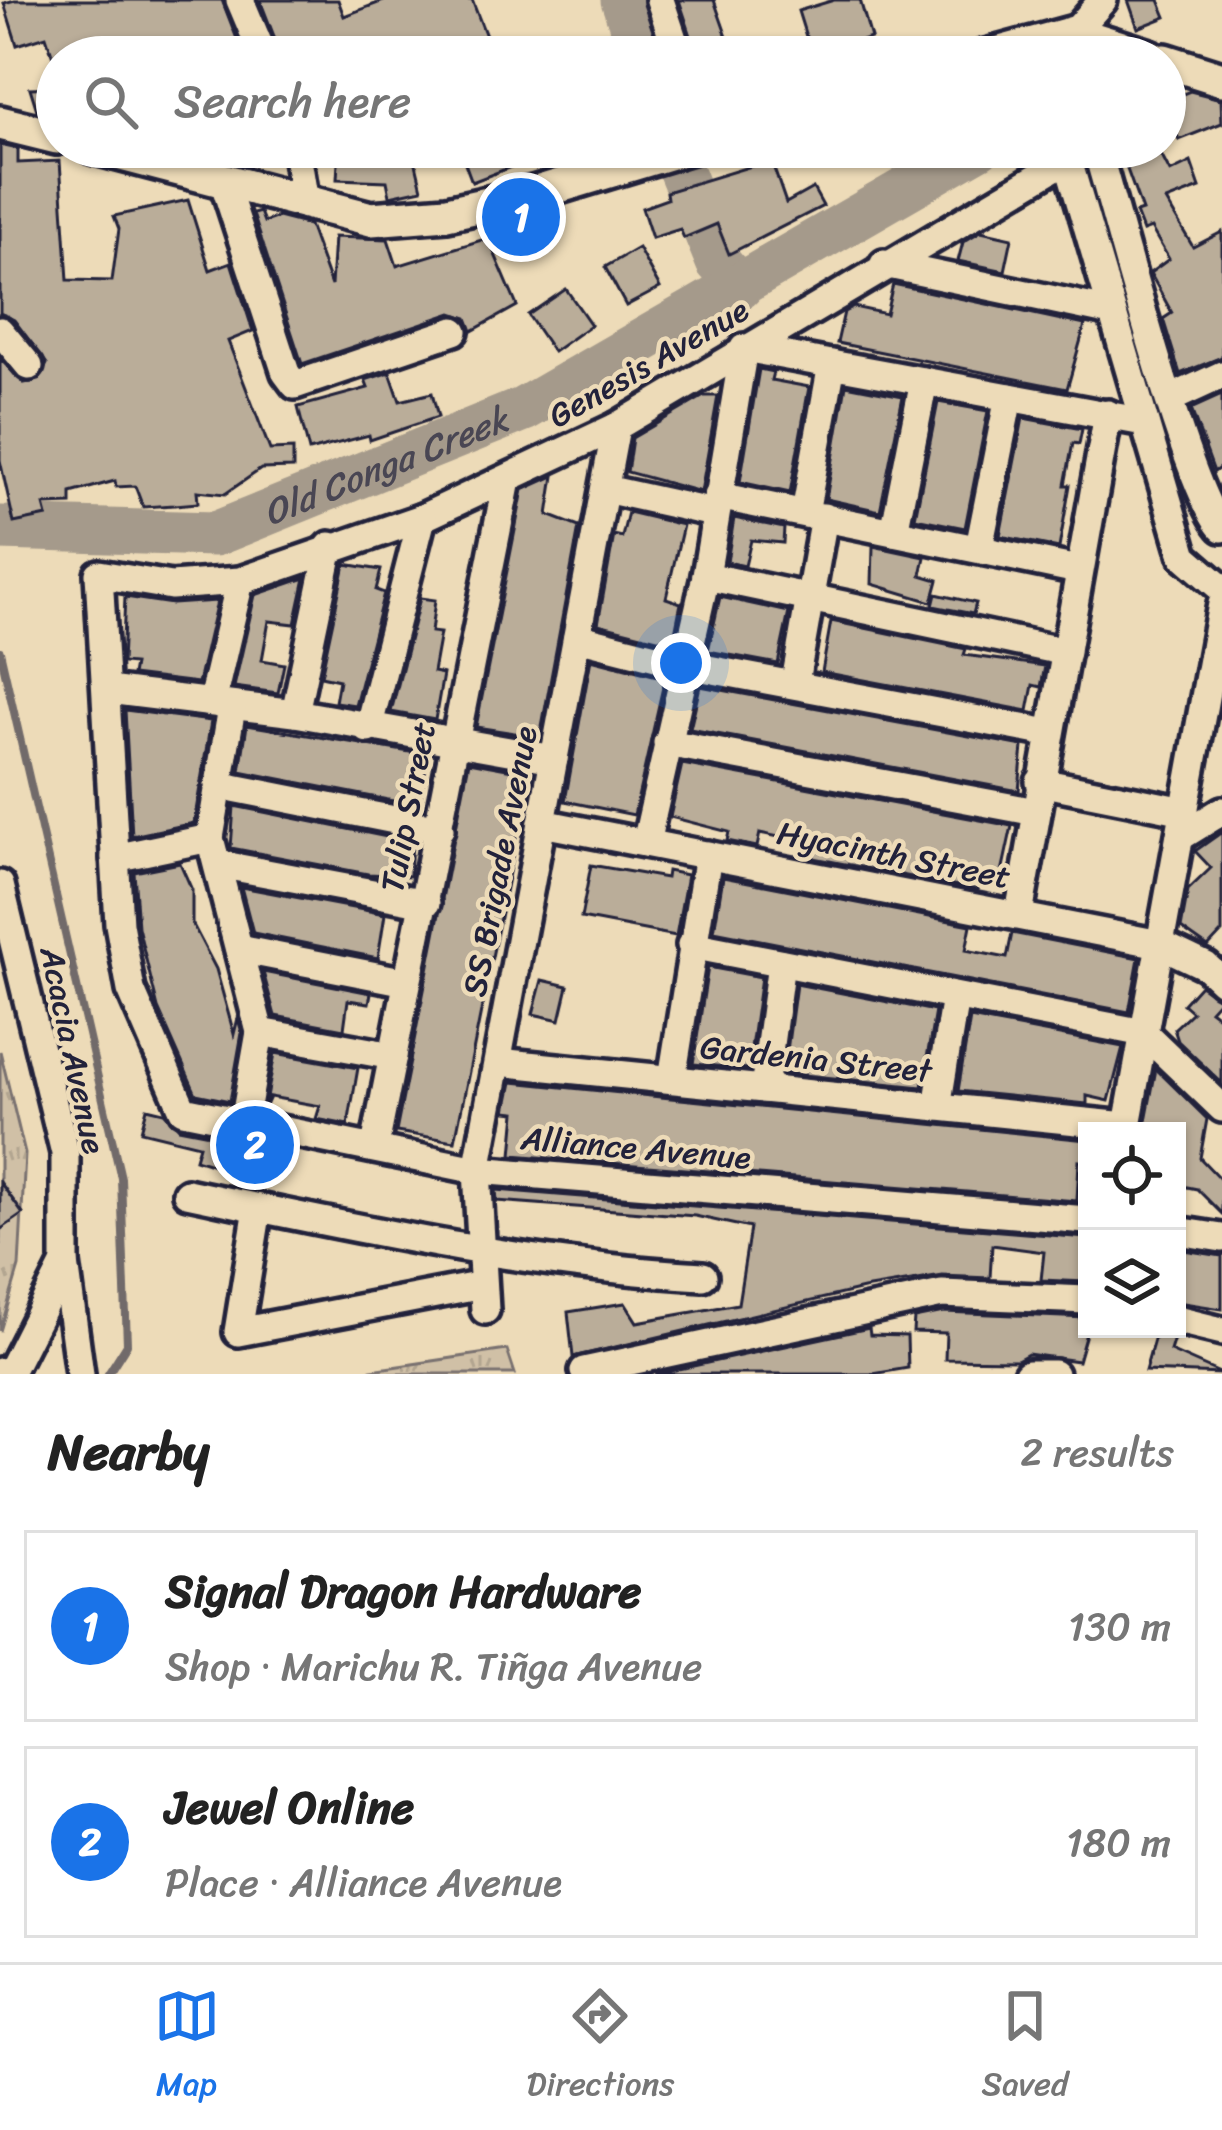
<!DOCTYPE html>
<html lang="en">
<head>
<meta charset="utf-8">
<style>
  body { margin:0; font-family:Sriracha,sans-serif; background:#f6f6f6; color:#222 }
  .controls { position:absolute; right:36px; bottom:36px; display:grid; overflow:hidden; border-radius:0px; box-shadow:0 3px 9px #0004 }
  .controls button { width:108px; height:108px; display:grid; place-items:center; padding:0; border:0; border-bottom:3px solid #e0e0e0; background:#fff; color:#222; font:60px sans-serif }
  .you { position:absolute; left:681px; top:663px; width:42px; height:42px; margin:-30px; border:9px solid #fff; border-radius:50%; background:#1a73e8; box-shadow:0 0 0 18px #1a73e833 }
  .badge { display:grid; place-items:center; width:78px; height:78px; border-radius:50%; background:#1a73e8; color:#fff; font-size:39px; font-weight:700 }
  .pin { position:absolute; translate:-50% -50%; border:6px solid #fff; box-shadow:0 3px 12px #0006 }
  .list { margin:0; padding:0; list-style:none }
  h2 { display:flex; justify-content:space-between; align-items:center; height:156px; margin:0; padding:0 48px; font-size:51px }
  h2 small { font-size:39px; font-weight:400; color:#767676 }
  .list li { display:grid; grid-template-columns:78px 1fr auto; gap:36px; align-items:center; box-sizing:border-box; height:192px; margin:0 24px 24px; padding:0 24px; border:3px solid #e0e0e0; border-radius:0px }
  .list b { display:block; font-size:45px; white-space:nowrap }
  .list p { margin:0; font-size:39px; white-space:nowrap; color:#767676 }
  .list em { font-size:39px; font-style:normal; color:#767676 }
  .icon { flex:none; width:66px; height:66px; fill:none; stroke:currentColor; stroke-width:2; stroke-linecap:round; stroke-linejoin:round }
  .map { position:relative; flex:none; width:1222px; height:1374px; overflow:hidden }
  .search { position:absolute; background:#fff; box-shadow:0 3px 9px #0004; left:36px; right:36px; top:36px; height:132px; display:flex; align-items:center; gap:30px; box-sizing:border-box; padding:0 42px; border-radius:66px; color:#767676; font-size:45px }
  .sheet { height:588px; background:#fff }
  nav { display:flex; justify-content:space-around; align-items:center; box-sizing:border-box; height:168px; border-top:3px solid #e0e0e0; background:#fff; font-size:33px; color:#767676 }
  nav a { display:grid; justify-items:center; gap:6px }
  nav .on { color:#1a73e8 }
  .map>svg:first-child { display:block }
  .grass { fill:url(#grass-tufts); stroke:#797170; stroke-width:3 }
  .lines { fill:none; stroke-linecap:round; stroke-linejoin:round }
  .stream { stroke:#716a6b; stroke-width:8 }
  .river { stroke:#a59a8b; stroke-width:45 }
  .building { fill:#baad99; stroke:#22223b; stroke-width:3 }
  .minor-casing { stroke:#22223b; stroke-width:36 }
  .major-casing { stroke:#22223b; stroke-width:42 }
  .minor { stroke:#eddbb8; stroke-width:27 }
  .major { stroke:#eddbb8; stroke-width:33 }
  .labels { text-anchor:middle; stroke-width:9; stroke-linejoin:round; paint-order:stroke }
  .street-label { font-size:33px; fill:#22223b; stroke:#eddbb8 }
  .water-label { font-size:36px; font-style:italic; fill:#494653; stroke:#eddbb8 }
</style>
</head>
<body>
<div class="map">
<svg width="1222" height="1374" viewBox="0 0 1222 1374">
  <defs>
    <pattern id="grass-tufts" width="24" height="20" patternUnits="userSpaceOnUse" patternTransform="scale(3)"><rect width="24" height="20" fill="#d0c0a6"/><path d="M3 7l-1-3M5 7V3M7 7l1-3M15 17l-1-3M17 17v-4M19 17l1-3" fill="none" stroke="#b2a590"/></pattern>
  </defs>
  <rect width="100%" height="100%" fill="#eddbb8"/>
  <filter id="ink" filterUnits="userSpaceOnUse"><feTurbulence type="fractalNoise" baseFrequency=".00833" numOctaves="2"/><feDisplacementMap in="SourceGraphic" scale="24" xChannelSelector="R" yChannelSelector="G"/><feConvolveMatrix kernelMatrix="1 2 1 2 8 2 1 2 1" color-interpolation-filters="sRGB"/></filter>
  <g filter="url(#ink)">
    <g class="grass">
      <path d="M0,1051l25,103 -6,113 -19,64z"/>
      <path d="M507,1350l8,24h-170z"/>
    </g>
    <g class="lines">
      <path class="stream" d="M0,651l121,527 6,166 -19,30"/>
      <g class="river">
        <path d="M623,0l19,57"/>
        <path d="M678,164l40,98 22,25"/>
        <path id="s1" d="M0,528l215,6 309,-125 455,-262"/>
      </g>
    </g>
    <g class="building">
      <path d="M15,0h207l22,57h-96l-2,-7 -21,7h-72l-7,-21 -29,9 -13,-42z"/>
      <path d="M260,0h78l6,16 42,-16h86l22,57h-212z"/>
      <path d="M679,0h35l20,57h-36z"/>
      <path d="M834,0h26l11,38 -59,18 -14,-45z"/>
      <path d="M1128,0h31l7,17 -28,11z"/>
      <path d="M57,87v28l-20,-5 -7,-22z"/>
      <path d="M1190,91l31,8 1,24 -43,17 -14,-39z"/>
      <path d="M0,145l18,4v14l42,-2 8,119 44,1 7,-52 -5,-13 74,-16 22,70 21,-8 22,69 -25,10 42,109 23,-1v19l-32,1 -36,25 -28,-3 1,12 -23,2 -32,2 -8,-21 -19,1 -1,-6 -44,12v11l-27,1 3,11 -33,7 -14,-63v-101l24,24 15,-3 8,-16 -33,-44 -14,-7z"/>
      <path d="M339,147h22l-1,11 52,-11 10,42 -32,7 -3,-15 -50,-2z"/>
      <path d="M459,147h99v2l-86,33z"/>
      <path d="M1119,147h38l13,25 21,-10 9,26 -34,13 27,46 29,-15v125l-42,17 -17,-55 9,-6 -22,-40 19,-14 -18,-31 -8,3 -7,-18 6,-2z"/>
      <path d="M771,160l15,43 27,-15 10,18 -94,48 -12,-30 -33,14 -4,-9 -28,9 -10,-30 25,-9 -1,-7z"/>
      <path d="M549,211l3,12 -52,17 -5,-16z"/>
      <path d="M260,212l4,10 14,-5 31,8 22,61 3,-49 54,2 9,27 91,-28 29,68 -45,25 -5,-13 -15,-5 -150,51 -49,-150z"/>
      <path d="M981,231l31,7 -7,33 -47,-10 5,-19z"/>
      <path d="M638,248l22,40 -34,18 -21,-39z"/>
      <path d="M893,284l192,41 -18,64 -230,-46 7,-31 10,-5 32,7z"/>
      <path d="M566,289l25,36 -38,27 -25,-37z"/>
      <path d="M759,369l14,3 -2,8 38,7 -19,106 -50,-11z"/>
      <path d="M390,372l10,29 32,-8 6,24 -68,23 -1,-5 -60,16 -11,-44 70,-19 -3,-8z"/>
      <path d="M846,385l57,11 -23,115 -54,-12z"/>
      <path d="M1222,395v71l-8,6 -23,-63z"/>
      <path d="M704,396h14l-17,96 -74,-20 5,-34z"/>
      <path d="M938,402l50,9 -23,117 -50,-10z"/>
      <path d="M1023,418l59,11 -3,15 -6,-1 -8,42h5l-11,63 -59,-12z"/>
      <path d="M554,476l-6,39 31,12 -39,210 -64,-10 47,-237z"/>
      <path d="M628,512l55,13 -17,73 15,5 -8,40 -75,-19 16,-89 8,2z"/>
      <path d="M734,518l50,10 -1,15 -32,-3 -6,26 -18,-4z"/>
      <path d="M873,546l52,11 -4,18 17,5 -6,22 -60,-18z"/>
      <path d="M345,564l36,6 -5,20 8,3 -29,112 -20,-3 4,-22 -18,-4z"/>
      <path d="M305,578l-10,46 -26,-3 -7,39 22,4 -6,29 -44,-6 21,-92z"/>
      <path d="M936,594l40,9 -3,11 -40,-8z"/>
      <path d="M125,597l47,7 45,-3 -19,82 -66,-8 2,-11 -12,-1z"/>
      <path d="M720,597l69,15 -11,52 -70,-13z"/>
      <path d="M420,598l15,2 -4,32 9,1 -7,39 10,2 -8,46 -44,-8z"/>
      <path d="M831,621l135,28 -2,6 81,11 -4,21 -8,-2 -5,26 -206,-39z"/>
      <path d="M591,659l74,19 -31,137 -69,-14z"/>
      <path d="M700,686l323,60 -4,45 -329,-62z"/>
      <path d="M125,710l86,11 -17,102 -62,13z"/>
      <path d="M247,725l181,30 -9,51 -179,-35z"/>
      <path d="M469,762l60,11 -74,368 -59,-9z"/>
      <path d="M682,764l330,62 -13,60 -19,-4 -2,8 -164,-32 -2,-14 -52,-11 -3,14 -30,-6 2,-9 -59,-15z"/>
      <path d="M234,806l178,36 -2,34 -42,-2 -137,-26z"/>
      <path d="M1222,832v100l-14,15 -27,-19 7,-38 23,-22 -16,-17z"/>
      <path d="M180,863l12,27v33l24,46 18,65 4,-16 4,15 -12,68 -34,-7 -38,-86 -20,-81 -4,-55z"/>
      <path d="M591,865l75,13 1,-7 20,4 -11,61 -95,-18z"/>
      <path d="M723,877l248,48 -5,25 41,8 5,-25 127,25 -10,54 -415,-81z"/>
      <path d="M241,887l144,27 -7,44 -125,-25z"/>
      <path d="M708,967l53,10 -13,92 -55,-5z"/>
      <path d="M263,972l108,21 -2,10 -21,-3 -4,29 -69,-13z"/>
      <path d="M542,980l26,6 -8,34 -27,-6z"/>
      <path d="M796,984l139,27 -13,76 -138,-14z"/>
      <path d="M1200,985l20,14 -10,11 12,9v64l-44,-42 -4,-12 18,-17 -9,-8z"/>
      <path d="M970,1018l153,29 -14,54 -22,-5v8l-129,-13z"/>
      <path d="M275,1053l83,15 -10,57 -32,-6 4,-13 -50,-9 -5,11z"/>
      <path d="M1156,1069l51,50 -7,39 22,23v33l-25,-25 -20,-4v-54h-33z"/>
      <path d="M512,1082l575,58v22l-8,-1 -2,40 -565,-46 4,-43 -10,-1z"/>
      <path d="M147,1108l17,4 15,16 82,16 -3,11 -15,-4 -10,8 -13,-17 -6,23 -19,-6 4,-14 -58,-14z"/>
      <path d="M0,1182l23,32 -23,16z"/>
      <path d="M496,1190l591,48v44l-46,-2 3,-28 -52,-7 -2,33 -48,-2 -79,13 -290,68 -5,-45 57,-9 12,19 101,-18 12,-76 -55,-12 -198,-15z"/>
      <path d="M1177,1249l45,7v53l-45,-7z"/>
      <path d="M944,1312l143,6v12l-9,31 -50,-7 -11,6 -72,-1 1,-26 -33,-1 1,-14z"/>
      <path d="M869,1328l1,7 37,1 1,32 -35,6h-217z"/>
      <path d="M1157,1329l17,9 -4,13 52,23 -77,-3z"/>
    </g>
    <g class="lines">
      <defs>
        <g id="minor">
          <path d="M240,0l24,57"/>
          <path d="M660,0l19,57"/>
          <path d="M1074,33l29,-33"/>
          <path d="M296,147l9,56"/>
          <path d="M1064,147l120,409 38,33"/>
          <path d="M1096,147c20,66 91,346 126,381"/>
          <path d="M1068,159l-452,268 -194,91 -182,63 -69,5 -72,-12 20,350 12,66 52,120 294,60 610,50"/>
          <path d="M223,180l63,193 9,12 159,-54"/>
          <path d="M884,264l228,48"/>
          <path d="M0,331l29,35"/>
          <path d="M1172,398l50,-23"/>
          <path d="M605,489l109,24"/>
          <path d="M718,496l360,74"/>
          <path d="M805,513l27,-149"/>
          <path d="M894,532l30,-151"/>
          <path d="M979,548l30,-151"/>
          <path d="M706,576l360,76"/>
          <path d="M577,637l110,28 362,68"/>
          <path d="M795,682l29,-165"/>
          <path d="M108,690l187,23 259,46"/>
          <path d="M212,701l28,-120"/>
          <path d="M232,707l-22,131 50,194 -16,91"/>
          <path d="M295,713l35,-167"/>
          <path d="M368,729l54,-211"/>
          <path d="M667,743l369,69"/>
          <path d="M1040,782l145,29"/>
          <path d="M218,785l222,44"/>
          <path d="M542,823l618,121 46,22 16,15"/>
          <path d="M1180,837l42,-26"/>
          <path d="M646,843l60,-267 38,-228 400,74"/>
          <path d="M115,858l95,-20"/>
          <path d="M218,864l208,39"/>
          <path d="M0,885l65,268v110l15,111"/>
          <path d="M1019,914l89,-500"/>
          <path d="M691,945l453,88 78,75"/>
          <path d="M239,949l168,33"/>
          <path d="M260,1032l133,24"/>
          <path d="M498,1062l628,64"/>
          <path d="M672,1079l36,-224"/>
          <path d="M764,1089l17,-126"/>
          <path d="M937,1107l18,-110"/>
          <path d="M1126,1131l96,-527"/>
          <path d="M375,1146l132,-666"/>
          <path d="M187,1193c172,36 340,73 516,83"/>
          <path d="M258,1208l-20,124 245,-47"/>
          <path d="M1177,1231l45,7"/>
          <path d="M485,1310l-8,-140 139,-743"/>
          <path d="M1177,1320l45,11"/>
          <path d="M584,1371l358,-77 145,6"/>
          <path d="M0,1372l11,-2 54,-107"/>
          <path d="M1028,1374h26"/>
        </g>
        <g id="major">
          <path d="M986,57l88,-24 76,24"/>
          <path d="M1165,61l57,18"/>
          <path d="M0,123l57,14"/>
          <path d="M95,147l276,72 76,-6 86,-19 155,-47"/>
        </g>
      </defs>
      <use href="#minor" class="minor-casing"/>
      <use href="#major" class="major-casing"/>
      <use href="#minor" class="minor"/>
      <use href="#major" class="major"/>
    </g>
  </g>
  <g class="labels">
    <g class="street-label">
      <text transform="translate(648 362) rotate(-30)" y="12">Genesis Avenue</text>
      <text transform="translate(407 807) rotate(-79)" y="12">Tulip Street</text>
      <text transform="translate(894 854) rotate(11)" y="12">Hyacinth Street</text>
      <text transform="translate(499 861) rotate(-79)" y="12">SS Brigade Avenue</text>
      <text transform="translate(74 1050) rotate(78)" y="12">Acacia Avenue</text>
      <text transform="translate(816 1058) rotate(6)" y="12">Gardenia Street</text>
      <text transform="translate(636 1147) rotate(5)" y="12">Alliance Avenue</text>
    </g>
    <g class="water-label">
      <text dy="13" stroke="none"><textPath href="#s1" startOffset="399">Old Conga Creek</textPath></text>
    </g>
  </g>
</svg>
<div class="controls">
<button><svg class="icon" aria-label="locate" viewBox="0 0 24 24"><circle cx="12" cy="12" r="6"/><path d="M12 2v4M12 18v4M2 12h4M18 12h4"/></svg></button>
<button><svg class="icon" aria-label="layers" viewBox="0 0 24 24"><path d="M12 4l9 5-9 5-9-5zM3 14l9 5 9-5"/></svg></button>
</div>
<div class="you"></div>
<div class="pin badge" style="left:521px;top:217px">1</div>
<div class="pin badge" style="left:255px;top:1145px">2</div>
<div class="search"><svg class="icon" aria-label="search" viewBox="0 0 24 24"><circle cx="10" cy="10" r="6"/><path d="M15 15l6 6"/></svg>Search here</div>
</div>
<section class="sheet">
<h2>Nearby<small>2 results</small></h2>
<ul class="list">
<li><span class="badge">1</span><div><b>Signal Dragon Hardware</b><p>Shop · Marichu R. Tiñga Avenue</p></div><em>130 m</em></li>
<li><span class="badge">2</span><div><b>Jewel Online</b><p>Place · Alliance Avenue</p></div><em>180 m</em></li>
</ul>
</section>
<nav>
<a class="on"><svg class="icon" aria-label="map" viewBox="0 0 24 24"><path d="M3 6l6-2 6 2 6-2v14l-6 2-6-2-6 2zM9 4v14M15 6v14"/></svg>Map</a>
<a><svg class="icon" aria-label="directions" viewBox="0 0 24 24"><path d="M12 3l9 9-9 9-9-9zM9 14v-3h6M13 9l2 2-2 2"/></svg>Directions</a>
<a><svg class="icon" aria-label="saved" viewBox="0 0 24 24"><path d="M7 4h10v16l-5-4-5 4z"/></svg>Saved</a>
</nav>
</body>
</html>
